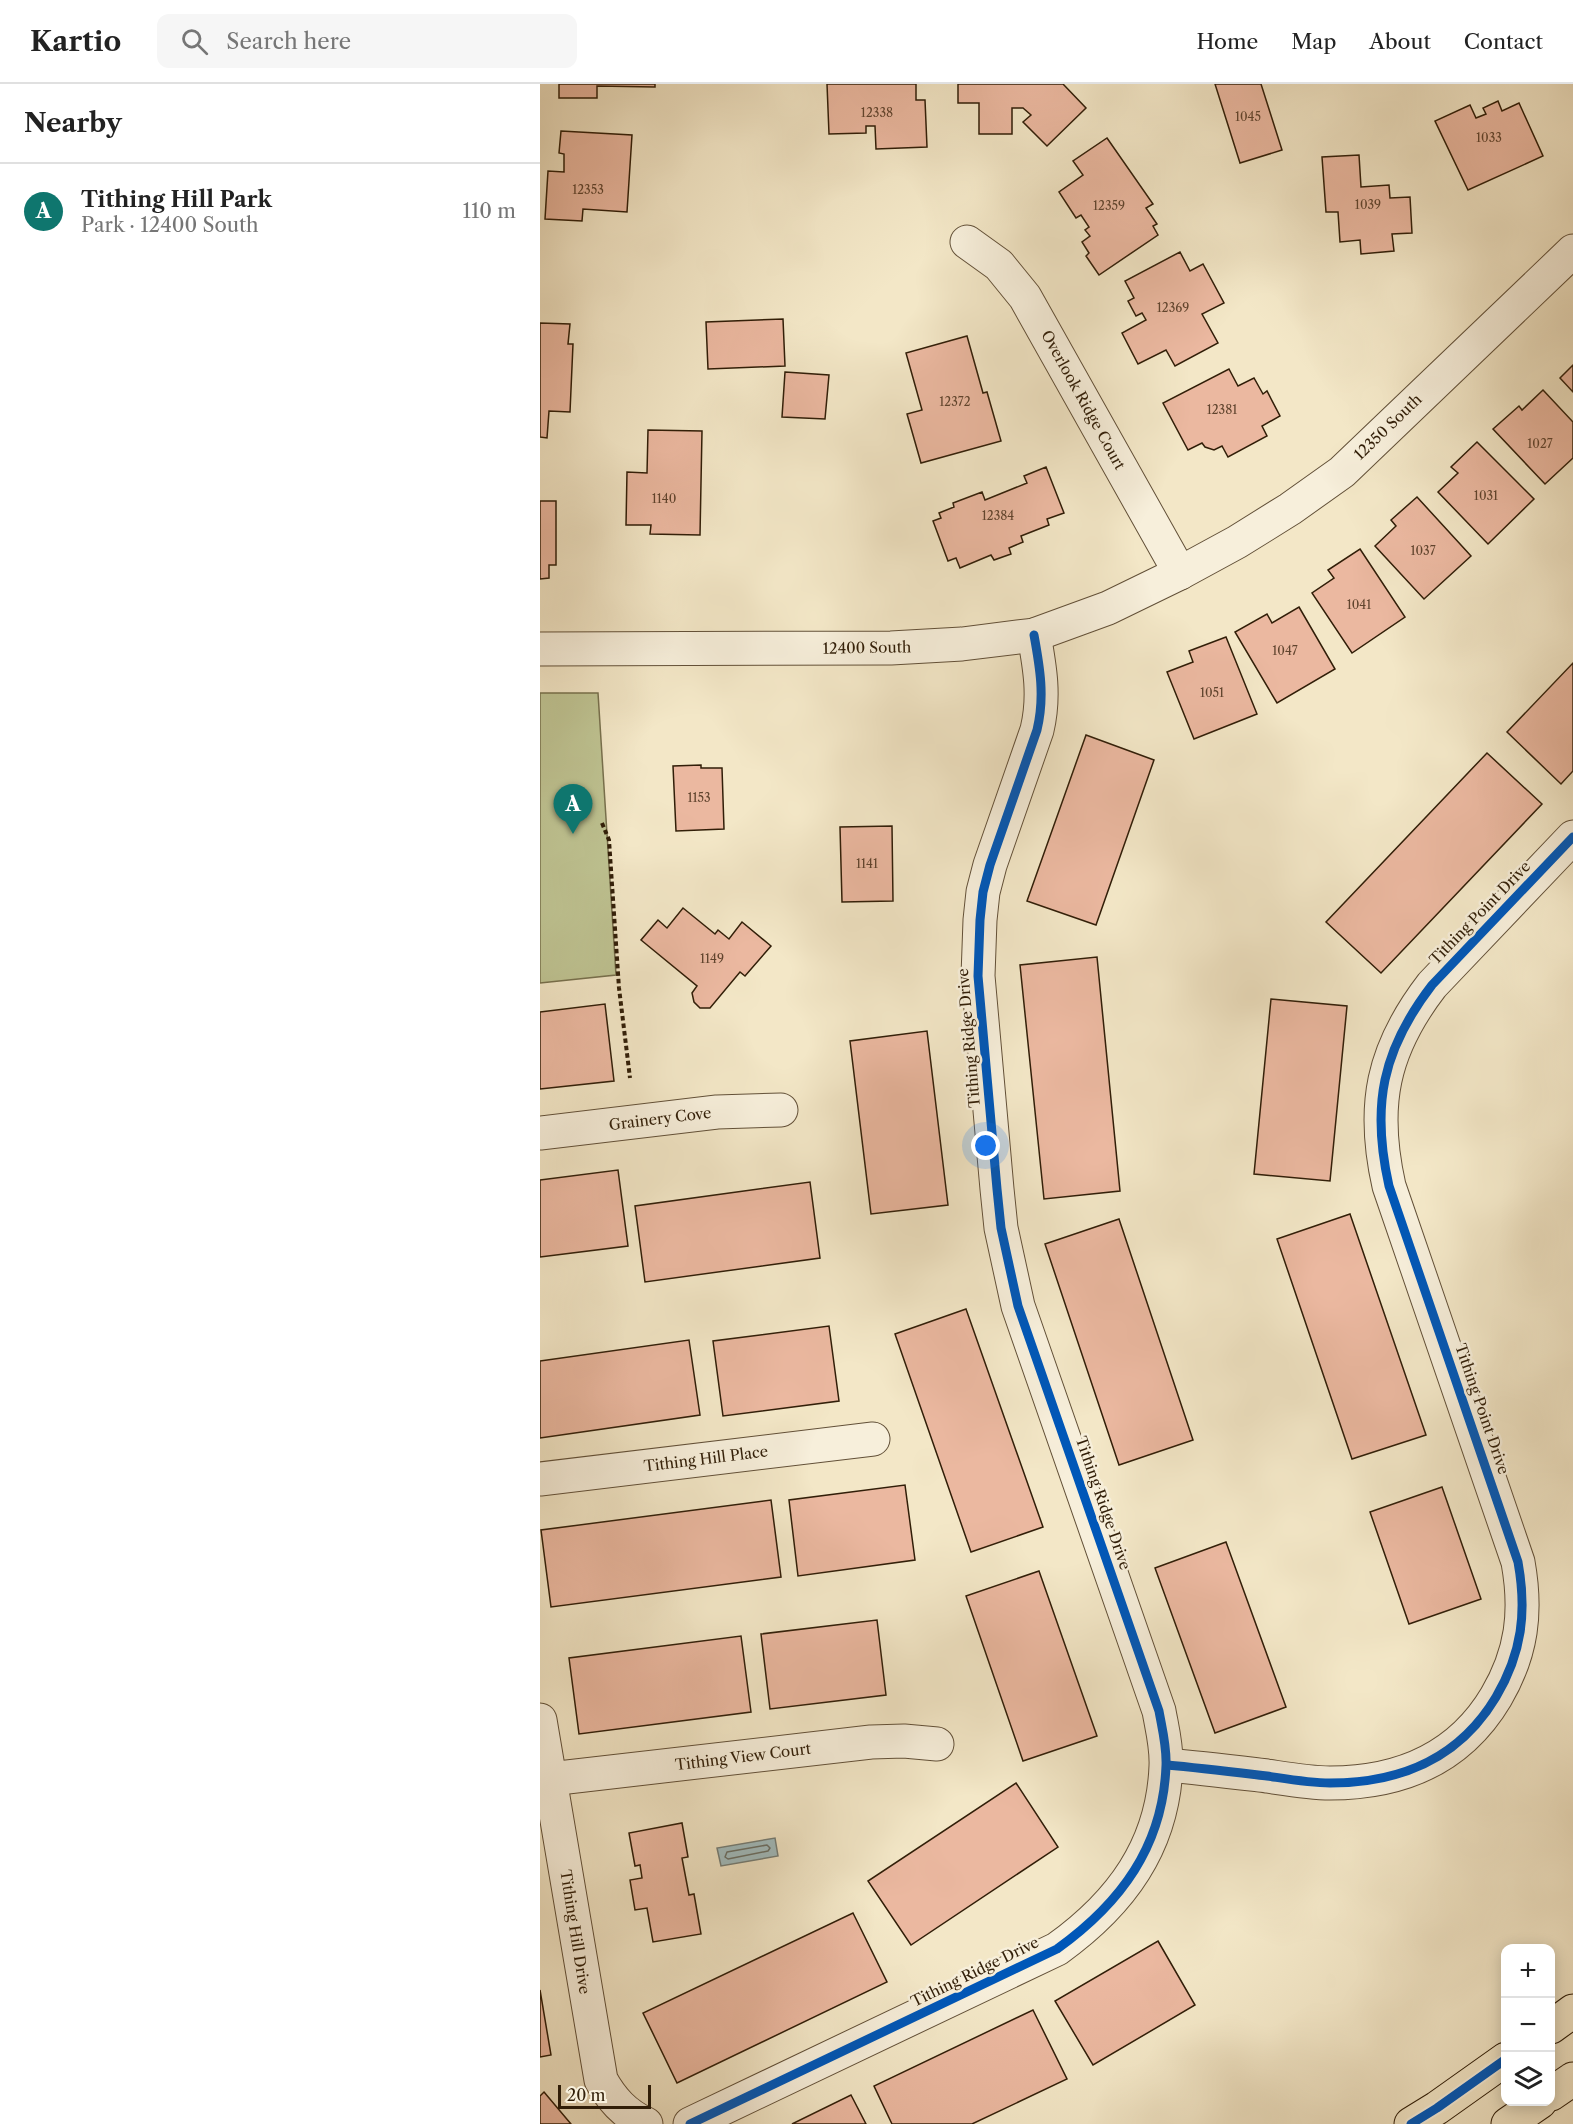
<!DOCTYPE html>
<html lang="en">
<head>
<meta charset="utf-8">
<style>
  body { margin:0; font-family:"Libre Caslon Text",serif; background:#f6f6f6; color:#222 }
  .controls { position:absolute; right:18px; bottom:18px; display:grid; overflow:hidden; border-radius:12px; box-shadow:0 3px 15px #0003 }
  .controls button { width:54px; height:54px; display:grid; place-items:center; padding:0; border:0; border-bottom:2px solid #e0e0e0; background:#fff; color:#222; font:30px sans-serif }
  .scale { position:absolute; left:18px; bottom:15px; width:93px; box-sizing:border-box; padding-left:6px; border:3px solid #311e08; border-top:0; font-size:16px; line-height:21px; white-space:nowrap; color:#311e08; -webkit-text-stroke:4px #f7efdb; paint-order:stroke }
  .you { position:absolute; left:446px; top:1062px; width:21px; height:21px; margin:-15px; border:4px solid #fff; border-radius:50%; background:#1a73e8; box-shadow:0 0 0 9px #1a73e833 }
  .badge { display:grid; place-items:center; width:39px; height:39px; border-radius:50%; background:#0f766e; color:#fff; font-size:20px; font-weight:700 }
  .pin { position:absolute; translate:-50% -50px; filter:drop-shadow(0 2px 3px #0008) }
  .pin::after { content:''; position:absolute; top:32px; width:21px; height:18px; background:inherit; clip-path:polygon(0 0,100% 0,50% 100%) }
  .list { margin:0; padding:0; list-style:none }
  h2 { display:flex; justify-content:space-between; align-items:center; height:78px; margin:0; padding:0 24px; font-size:26px }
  h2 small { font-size:20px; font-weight:400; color:#767676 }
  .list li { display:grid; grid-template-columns:39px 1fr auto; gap:18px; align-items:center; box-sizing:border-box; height:96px; padding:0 24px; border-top:2px solid #e0e0e0 }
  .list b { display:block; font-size:22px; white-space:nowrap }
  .list p { margin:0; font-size:20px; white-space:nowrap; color:#767676 }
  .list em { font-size:20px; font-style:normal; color:#767676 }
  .icon { flex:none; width:33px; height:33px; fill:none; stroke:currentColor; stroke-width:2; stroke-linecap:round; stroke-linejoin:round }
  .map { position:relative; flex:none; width:1033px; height:2040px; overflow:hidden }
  header { display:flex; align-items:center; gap:36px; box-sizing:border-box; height:84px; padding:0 30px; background:#fff; border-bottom:2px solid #e0e0e0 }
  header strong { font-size:28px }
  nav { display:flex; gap:33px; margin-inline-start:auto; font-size:21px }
  .search { width:420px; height:54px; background:#f6f6f6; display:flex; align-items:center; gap:15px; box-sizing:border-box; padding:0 21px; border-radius:12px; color:#767676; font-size:22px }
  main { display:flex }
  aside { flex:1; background:#fff }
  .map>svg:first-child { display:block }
  .green { fill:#bfc493; stroke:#78714e; stroke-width:1.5 }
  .water { fill:#a1bdc0; stroke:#747d76; stroke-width:1.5 }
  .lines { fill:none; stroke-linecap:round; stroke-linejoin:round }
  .shore { stroke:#696e64; stroke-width:1.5 }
  .building { fill:#ebb8a0; stroke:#311e08; stroke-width:1.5 }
  .minor-casing { stroke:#625038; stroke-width:35 }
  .primary-casing { stroke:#311e08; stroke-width:35 }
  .path { stroke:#311e08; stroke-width:4; stroke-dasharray:4.5 3; stroke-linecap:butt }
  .minor { stroke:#f7efdb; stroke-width:33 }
  .primary { stroke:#f3e7c7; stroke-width:33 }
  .cycleway-casing { stroke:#f7efdb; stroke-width:13 }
  .cycleway { stroke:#0057b8; stroke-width:9 }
  .labels { text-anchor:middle; stroke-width:5; stroke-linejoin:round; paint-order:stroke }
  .number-label { font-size:12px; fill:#60442e }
  .street-label { font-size:15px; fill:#311e08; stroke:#f7efdb }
</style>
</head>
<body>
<header>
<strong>Kartio</strong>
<div class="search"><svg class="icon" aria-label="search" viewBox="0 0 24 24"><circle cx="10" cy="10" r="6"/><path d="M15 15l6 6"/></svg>Search here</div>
<nav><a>Home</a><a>Map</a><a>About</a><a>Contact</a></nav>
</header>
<main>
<aside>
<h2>Nearby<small></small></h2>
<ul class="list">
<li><span class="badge">A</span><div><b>Tithing Hill Park</b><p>Park · 12400 South</p></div><em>110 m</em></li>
</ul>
</aside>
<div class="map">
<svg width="1033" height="2040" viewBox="0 0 1033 2040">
  <rect width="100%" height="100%" fill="#f3e7c7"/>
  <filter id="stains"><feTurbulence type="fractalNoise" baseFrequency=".00333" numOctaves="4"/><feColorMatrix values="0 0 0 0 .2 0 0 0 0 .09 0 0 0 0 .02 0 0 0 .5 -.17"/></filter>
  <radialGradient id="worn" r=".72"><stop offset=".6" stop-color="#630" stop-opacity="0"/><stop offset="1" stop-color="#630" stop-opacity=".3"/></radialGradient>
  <path class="green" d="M0,609h58l18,282 -76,8z"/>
  <path class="water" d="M235,1754l3,18 -57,10 -4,-18z"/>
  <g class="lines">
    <path class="shore" d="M227,1761l3,3 -2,3 -40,8 -3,-2 2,-5z"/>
  </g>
  <g class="building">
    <path d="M19,0h96v3l-58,-1v12h-38z"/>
    <path d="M287,0h89v16h9l2,47 -51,2 -1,-23h-9v7l-37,1z"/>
    <path d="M418,0h105l23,24 -39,38 -24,-24 8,-7 -8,-7h-11v26h-33v-31h-21z"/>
    <path d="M675,0h46l21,66 -42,13z"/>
    <path d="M958,17l4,10 17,-8 24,53 -75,34 -33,-69 35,-16 6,13 10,-4 -3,-6z"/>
    <path d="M21,47l71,4 -5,77 -44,-3 -1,12 -37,-2 3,-48 16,1v-18l-5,-1z"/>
    <path d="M567,54l46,66 -7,4 11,16 -4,2 5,9 -59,40 -13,-19 3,-3 -7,-11 8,-6 -5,-6 4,-3 -8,-12 -5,3 -17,-26 24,-17 -10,-14z"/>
    <path d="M819,71l2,32 28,-2 1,13 20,-1 2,36 -20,1 2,17 -33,3 -1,-14 -20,2 -2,-30h-12l-4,-55z"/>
    <path d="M640,168l10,19 13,-7 21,39 -22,11 16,29 -43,23 -9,-16 -28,14 -16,-31 24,-13 -4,-7 -6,3 -8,-15 6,-3 -9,-17z"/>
    <path d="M243,235l2,47 -77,3 -2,-47z"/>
    <path d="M0,239l30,1 -2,20h5l-3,68 -21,-1 -2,27 -7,-1z"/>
    <path d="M427,252l16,57 4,-1 14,49 -80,22 -14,-49 15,-4 -16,-57z"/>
    <path d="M1033,281v27l-13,-14z"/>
    <path d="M689,285l9,17 16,-8 9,16 4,-3 13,25 -18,10 5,10 -39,21 -6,-11 -8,4 -9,-3 -3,-4 -14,7 -25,-47z"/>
    <path d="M245,288l44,3 -4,44 -43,-2z"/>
    <path d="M1003,306l30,32v36l-28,26 -52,-55 26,-23 3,4z"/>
    <path d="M108,346l54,1 -2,104 -50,-1 1,-9h-25l1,-53 20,1z"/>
    <path d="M937,358l57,57 -46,45 -50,-52 20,-19 -7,-6z"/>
    <path d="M506,383l18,46 -17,6 2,6 -28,11 2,6 -14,6 2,6 -17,6 -3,-5 -31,13 -4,-10 -8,3 -15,-40 8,-3 -2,-5 15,-6 -1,-4 29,-11 3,8 42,-17 -3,-7z"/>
    <path d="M877,413l54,59 -47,43 -49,-53 21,-20 -5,-6z"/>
    <path d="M0,417h16v64h-7v13l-9,1z"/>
    <path d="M820,465l45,68 -53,36 -40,-60 22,-15 -6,-8z"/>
    <path d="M759,523l36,62 -58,34 -42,-71 32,-18 5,9z"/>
    <path d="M686,553l31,77 -63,25 -27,-67 26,-10 -4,-11z"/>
    <path d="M1033,579v108l-12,13 -54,-52z"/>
    <path d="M546,651l68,25 -58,165 -69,-24z"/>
    <path d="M947,669l55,51 -161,169 -55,-51z"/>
    <path d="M161,681v3h21l2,61 -48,2 -3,-65z"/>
    <path d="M352,742l1,75 -51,1 -2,-75z"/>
    <path d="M143,824l32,26 3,-4 11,9 13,-17 29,24 -26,30 -5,-4 -30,36h-10l-6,-6 -2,-9 5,-7 -56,-46 17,-20 9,8z"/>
    <path d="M557,873l23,234 -76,8 -24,-234z"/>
    <path d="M731,915l76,7 -17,175 -76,-7z"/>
    <path d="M65,920l9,77 -74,8v-77z"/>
    <path d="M387,947l21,174 -77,9 -21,-173z"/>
    <path d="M78,1086l10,76 -88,11v-77z"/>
    <path d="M270,1098l10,76 -175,24 -10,-76z"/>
    <path d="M810,1130l76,221 -74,24 -75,-220z"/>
    <path d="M579,1135l74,221 -74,25 -74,-221z"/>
    <path d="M426,1225l77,218 -72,25 -76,-218z"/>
    <path d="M289,1242l10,75 -116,15 -10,-75z"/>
    <path d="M149,1256l11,75 -160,23v-77z"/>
    <path d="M365,1401l10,75 -117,16 -9,-76z"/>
    <path d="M902,1403l39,112 -72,25 -39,-112z"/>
    <path d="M231,1416l10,77 -230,30 -10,-77z"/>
    <path d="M686,1458l60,165 -71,26 -60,-165z"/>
    <path d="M499,1487l58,165 -74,25 -57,-165z"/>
    <path d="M337,1536l9,75 -116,14 -9,-75z"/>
    <path d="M201,1552l10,76 -172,22 -10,-76z"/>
    <path d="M476,1699l42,64 -147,98 -43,-64z"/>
    <path d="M142,1739l6,34 -6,1 7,37 5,-1 7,40 -48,8 -6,-34 -12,2 -5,-30 12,-2 -2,-13 -5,1 -6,-33z"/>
    <path d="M313,1829l34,69 -210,101 -34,-70z"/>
    <path d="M618,1857l37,64 -102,60 -38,-64z"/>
    <path d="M0,1906l11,65 -11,2z"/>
    <path d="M493,1926l34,69 -95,45h-80l-18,-38z"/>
    <path d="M4,2008l27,32h-31v-28z"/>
    <path d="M311,2011l15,29h-74z"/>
  </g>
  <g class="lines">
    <defs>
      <g id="minor">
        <path d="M427,158l32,23 26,32 155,276"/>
        <path d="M0,565l351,-1 71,-4 72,-9 74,-27 72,-35 57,-31 53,-33 52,-37 231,-221"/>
        <path d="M0,1049l177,-21 64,-2"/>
        <path d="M0,1395l333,-40"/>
        <path d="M0,1636l61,360c11,20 24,34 45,44"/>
        <path d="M627,1681c33,3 66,7 100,11 20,3 42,7 63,7 70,0 129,-24 166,-86 26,-44 31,-85 22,-135l-129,-376c-18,-80 -7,-136 43,-201l141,-148"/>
        <path d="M10,1695l321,-37 33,-1 33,3"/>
        <path d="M150,2040l367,-175c64,-46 106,-103 109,-183 1,-19 -4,-38 -7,-55l-141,-405 -17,-78 -4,-39 -19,-213 2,-56 3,-28 7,-27 47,-135c8,-33 3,-62 -3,-95"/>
      </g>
      <g id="primary">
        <path d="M1011,1943l22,-16"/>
        <path d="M1011,2010l22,-15"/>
        <path d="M871,2040l26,-16 69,-49"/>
        <path d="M968,2040l32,-22"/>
      </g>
    </defs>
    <use href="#minor" class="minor-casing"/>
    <use href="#primary" class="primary-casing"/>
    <path class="path" d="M62,739l7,17 10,148 11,90"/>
    <use href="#minor" class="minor"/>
    <use href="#primary" class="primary"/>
    <defs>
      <g id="cycleway">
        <path d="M627,1681c33,3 66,7 100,11 20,3 42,7 63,7 70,0 129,-24 166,-86 26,-44 31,-85 22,-135l-129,-376c-18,-80 -7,-136 43,-201l141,-148"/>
        <path d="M150,2040l367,-175c64,-46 106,-103 109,-183 1,-19 -4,-38 -7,-55l-141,-405 -17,-78 -4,-39 -19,-213 2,-56 3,-28 7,-27 47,-135c8,-33 3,-62 -3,-95"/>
        <path d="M871,2040l26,-16 69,-49"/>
      </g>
    </defs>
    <use href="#cycleway" class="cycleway-casing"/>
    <use href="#cycleway" class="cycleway"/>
  </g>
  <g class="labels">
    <g class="number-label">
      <text x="337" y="33">12338</text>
      <text x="708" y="37">1045</text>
      <text x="949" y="58">1033</text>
      <text x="48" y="110">12353</text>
      <text x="828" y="125">1039</text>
      <text x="569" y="126">12359</text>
      <text x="633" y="228">12369</text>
      <text x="415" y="322">12372</text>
      <text x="682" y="330">12381</text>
      <text x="1000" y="364">1027</text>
      <text x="946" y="416">1031</text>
      <text x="124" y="419">1140</text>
      <text x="458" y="436">12384</text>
      <text x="883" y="471">1037</text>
      <text x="819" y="525">1041</text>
      <text x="745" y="571">1047</text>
      <text x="672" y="613">1051</text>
      <text x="159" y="718">1153</text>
      <text x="327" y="784">1141</text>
      <text x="172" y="879">1149</text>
    </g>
    <g class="street-label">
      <text transform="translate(543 316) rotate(61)" y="5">Overlook Ridge Court</text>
      <text transform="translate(848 343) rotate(-44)" y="5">12350 South</text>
      <text transform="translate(327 564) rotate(-1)" y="5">12400 South</text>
      <text transform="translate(940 829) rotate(-46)" y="5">Tithing Point Drive</text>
      <text transform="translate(429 954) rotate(-95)" y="5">Tithing Ridge Drive</text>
      <text transform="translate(120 1035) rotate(-7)" y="5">Grainery Cove</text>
      <text transform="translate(942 1325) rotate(71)" y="5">Tithing Point Drive</text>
      <text transform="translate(166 1375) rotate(-7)" y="5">Tithing Hill Place</text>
      <text transform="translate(563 1419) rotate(71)" y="5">Tithing Ridge Drive</text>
      <text transform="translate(203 1673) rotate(-7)" y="5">Tithing View Court</text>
      <text transform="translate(35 1848) rotate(81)" y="5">Tithing Hill Drive</text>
      <text transform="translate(435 1888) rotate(-26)" y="5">Tithing Ridge Drive</text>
    </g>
  </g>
  <rect width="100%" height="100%" filter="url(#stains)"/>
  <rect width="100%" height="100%" fill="url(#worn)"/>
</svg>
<div class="controls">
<button>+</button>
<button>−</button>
<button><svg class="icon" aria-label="layers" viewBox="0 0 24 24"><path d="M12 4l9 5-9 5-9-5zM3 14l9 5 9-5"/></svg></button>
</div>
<div class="scale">20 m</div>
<div class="you"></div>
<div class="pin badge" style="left:33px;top:750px">A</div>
</div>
</main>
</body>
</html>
